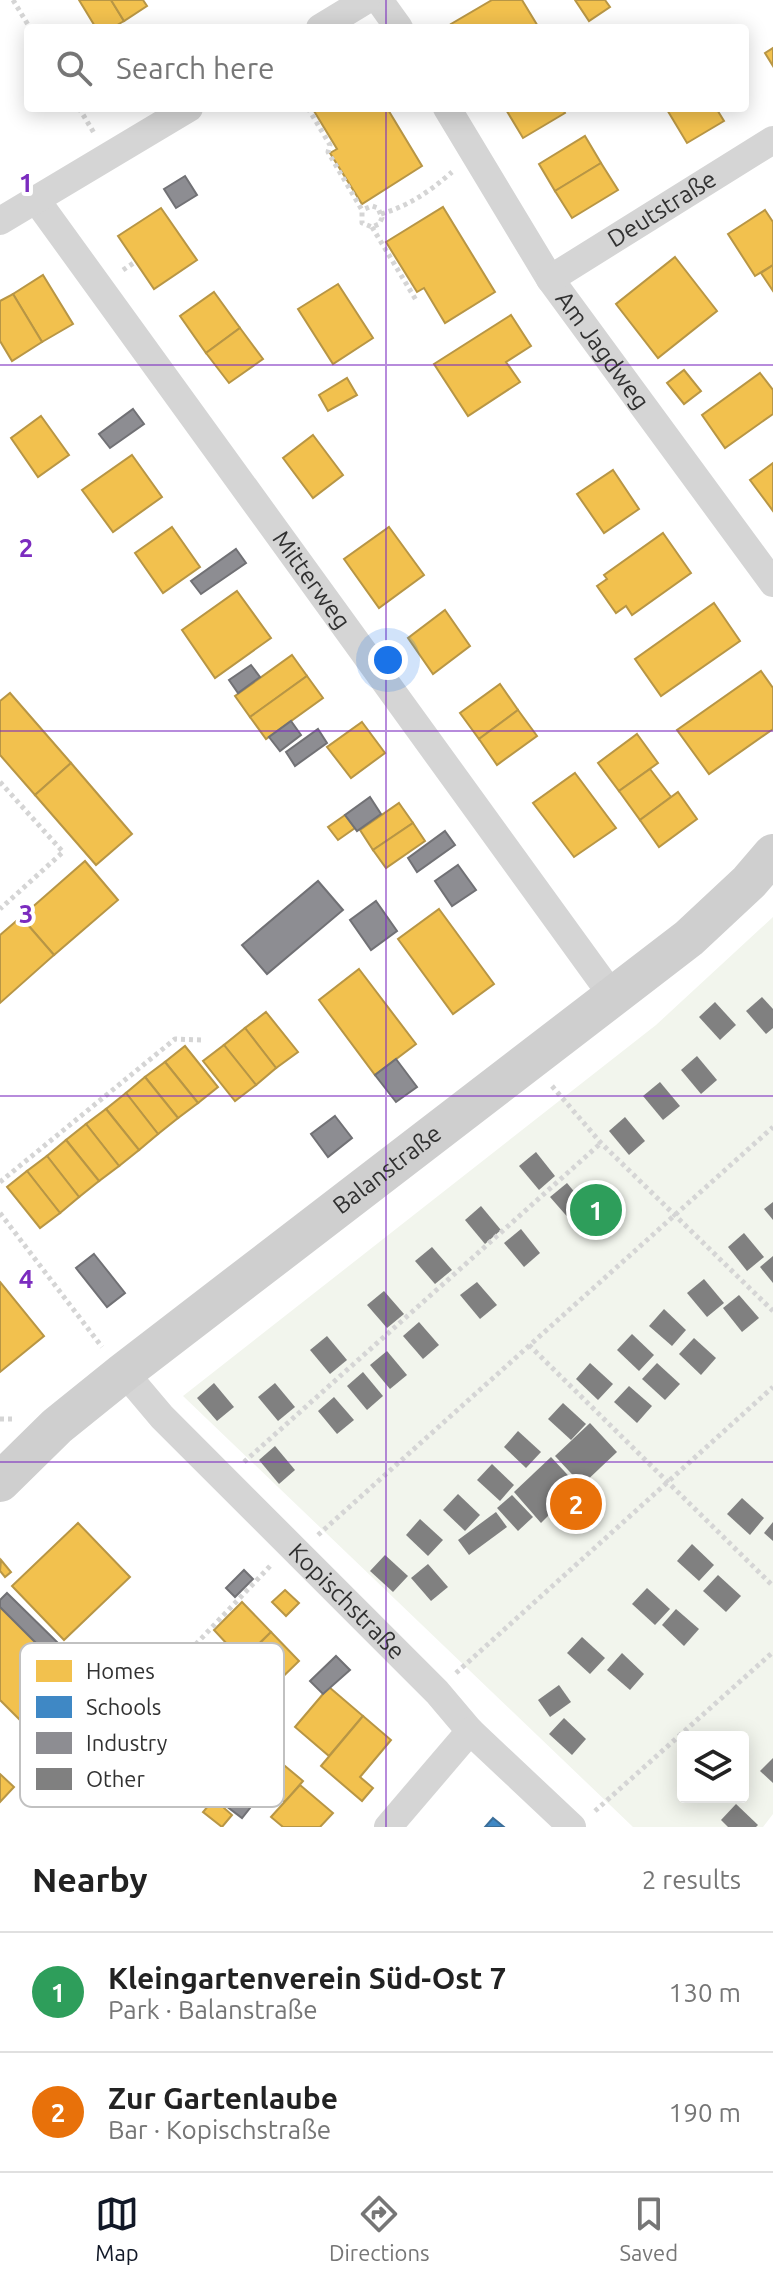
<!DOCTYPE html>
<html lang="en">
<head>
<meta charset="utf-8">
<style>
  body { margin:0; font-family:Ubuntu,sans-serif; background:#f6f6f6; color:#222 }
  .controls { position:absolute; right:24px; bottom:24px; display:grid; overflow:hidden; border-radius:8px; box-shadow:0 4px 20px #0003 }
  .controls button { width:72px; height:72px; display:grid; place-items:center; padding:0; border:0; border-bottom:2px solid #e0e0e0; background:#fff; color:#222; font:40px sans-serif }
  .you { position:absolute; left:388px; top:660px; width:28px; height:28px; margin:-20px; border:6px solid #fff; border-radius:50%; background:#1a73e8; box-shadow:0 0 0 12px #1a73e833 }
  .badge { display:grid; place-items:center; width:52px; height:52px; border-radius:50%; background:#111827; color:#fff; font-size:26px; font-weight:700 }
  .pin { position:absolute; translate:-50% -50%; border:4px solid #fff; box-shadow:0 2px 8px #0006 }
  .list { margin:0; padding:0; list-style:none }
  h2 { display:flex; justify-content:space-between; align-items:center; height:104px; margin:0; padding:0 32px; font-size:34px }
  h2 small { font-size:26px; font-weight:400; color:#767676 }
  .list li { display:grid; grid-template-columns:52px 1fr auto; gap:24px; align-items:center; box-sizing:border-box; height:120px; padding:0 32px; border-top:2px solid #e0e0e0 }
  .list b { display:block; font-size:30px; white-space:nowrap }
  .list p { margin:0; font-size:26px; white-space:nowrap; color:#767676 }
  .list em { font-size:26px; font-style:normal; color:#767676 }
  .icon { flex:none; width:44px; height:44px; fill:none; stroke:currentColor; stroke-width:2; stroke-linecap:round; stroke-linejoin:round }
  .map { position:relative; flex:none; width:773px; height:1827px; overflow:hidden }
  .search { position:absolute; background:#fff; box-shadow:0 4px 20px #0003; left:24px; right:24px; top:24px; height:88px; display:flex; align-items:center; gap:20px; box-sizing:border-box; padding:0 28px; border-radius:8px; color:#767676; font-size:30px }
  .sheet { height:344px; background:#fff }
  nav { display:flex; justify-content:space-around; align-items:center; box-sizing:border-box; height:112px; border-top:2px solid #e0e0e0; background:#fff; font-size:22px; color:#767676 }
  nav a { display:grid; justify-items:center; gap:4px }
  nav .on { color:#111827 }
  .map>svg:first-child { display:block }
  .green { fill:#f2f5ed; fill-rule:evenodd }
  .homes { fill:#f2c14e; stroke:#b89645; stroke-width:2 }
  .schools { fill:#3f88c5; stroke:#3b6e99; stroke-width:2 }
  .industry { fill:#8d8d92; stroke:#717175; stroke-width:2 }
  .building { fill:#808080 }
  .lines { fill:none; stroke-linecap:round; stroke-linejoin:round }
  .path { stroke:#d5d5d5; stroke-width:5; stroke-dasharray:4 4; stroke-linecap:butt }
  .street { stroke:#d5d5d5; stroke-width:28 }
  .secondary { stroke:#cfcfcf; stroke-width:40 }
  .grid { fill:none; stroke:#7b2cbf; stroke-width:2; stroke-opacity:0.55 }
  .labels { text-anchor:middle; stroke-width:8; stroke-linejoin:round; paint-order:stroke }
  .street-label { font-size:24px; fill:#313131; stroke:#fff }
  .key { fill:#fff; stroke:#c1c1c1; stroke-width:2 }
  .key-label { font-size:22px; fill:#313131 }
  .grid-label { font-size:26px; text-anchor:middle; font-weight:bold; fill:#7b2cbf; stroke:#fff; stroke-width:8; stroke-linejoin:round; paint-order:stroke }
</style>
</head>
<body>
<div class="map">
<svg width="773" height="1827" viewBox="0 0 773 1827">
  <rect width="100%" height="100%" fill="#fff"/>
  <path class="green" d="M773,917v897l-10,13h-130l-450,-431 473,-371zM683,1737h60v60h-60z"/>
  <g class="homes">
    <path d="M79,0h32l13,21 -12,7h-16z"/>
    <path d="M111,0h32l4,6 -23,15z"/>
    <path d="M492,0h30l17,28h-85l-3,-4z"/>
    <path d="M575,0h30l5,7 -21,14z"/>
    <path d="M773,48v18l-8,-13z"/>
    <path d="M318,108h69l35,58 -60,38 -32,-51 7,-4 -23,-38z"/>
    <path d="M505,108h57l3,5 -42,25z"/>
    <path d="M666,108h50l8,13 -37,22z"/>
    <path d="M585,136l16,27 -46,28 -16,-27z"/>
    <path d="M601,163l17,27 -46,28 -17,-27z"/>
    <path d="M443,207l52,85 -50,31 -21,-35 -7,4 -31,-50z"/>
    <path d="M161,208l36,52 -43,29 -36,-53z"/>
    <path d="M765,210l8,12v43l-18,11 -27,-42z"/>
    <path d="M675,257l42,54 -59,47 -42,-54z"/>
    <path d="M773,265v26l-12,-18z"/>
    <path d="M43,275l30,49 -31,18 -29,-48z"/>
    <path d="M338,284l35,54 -40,26 -35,-55z"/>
    <path d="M214,292l26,36 -34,25 -26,-37z"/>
    <path d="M13,294l29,48 -30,19 -12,-20v-40z"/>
    <path d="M511,315l20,31 -25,16 14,20 -52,34 -34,-52z"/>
    <path d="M240,328l23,31 -34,24 -23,-30z"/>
    <path d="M684,370l17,21 -17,13 -17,-21z"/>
    <path d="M760,373l13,17v24l-48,34 -23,-33z"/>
    <path d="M347,378l10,17 -29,16 -9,-16z"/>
    <path d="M41,416l28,39 -31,22 -27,-39z"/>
    <path d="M313,435l30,40 -30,23 -30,-40z"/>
    <path d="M132,455l30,42 -49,35 -31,-42z"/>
    <path d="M773,463v48l-23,-31z"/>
    <path d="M613,470l26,39 -35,24 -27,-39z"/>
    <path d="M172,527l28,40 -37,26 -28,-40z"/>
    <path d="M389,527l35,48 -45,33 -35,-49z"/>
    <path d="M663,533l28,40 -59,42 -6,-9 -10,7 -19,-27 10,-7 -3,-4z"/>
    <path d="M237,591l34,47 -56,40 -33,-48z"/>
    <path d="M714,603l26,38 -79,55 -26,-37z"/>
    <path d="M445,610l25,36 -37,28 -25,-36z"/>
    <path d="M292,655l15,21 -57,41 -15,-21z"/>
    <path d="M761,671l12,17v41l-64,45 -32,-44z"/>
    <path d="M307,676l16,22 -57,41 -16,-22z"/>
    <path d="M500,684l18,26 -39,29 -19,-26z"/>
    <path d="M10,693l61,70 -36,32 -35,-40v-54z"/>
    <path d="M518,710l19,26 -40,29 -18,-26z"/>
    <path d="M362,722l23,31 -34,25 -24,-31z"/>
    <path d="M637,734l21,29 -39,28 -21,-28z"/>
    <path d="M71,763l61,71 -36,31 -61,-70z"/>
    <path d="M650,769l21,28 -31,23 -21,-29z"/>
    <path d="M575,773l41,55 -42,29 -41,-54z"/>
    <path d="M678,792l19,27 -38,28 -19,-27z"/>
    <path d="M399,803l14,20 -40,27 -13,-20z"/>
    <path d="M345,815l10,13 -17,12 -10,-13z"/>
    <path d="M413,823l12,18 -39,27 -13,-18z"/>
    <path d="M85,861l33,39 -64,55 -33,-38z"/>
    <path d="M439,909l55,75 -41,30 -55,-75z"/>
    <path d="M21,917l33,38 -54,48v-68z"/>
    <path d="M359,969l57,75 -41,31 -56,-75z"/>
    <path d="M266,1012l32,40 -22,16 -31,-40z"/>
    <path d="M245,1028l31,40 -20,17 -32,-40z"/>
    <path d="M224,1045l32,40 -21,16 -32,-40z"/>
    <path d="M185,1046l33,41 -20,16 -33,-41z"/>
    <path d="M165,1062l33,41 -20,15 -33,-41z"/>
    <path d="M145,1077l33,41 -20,16 -32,-41z"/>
    <path d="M126,1093l32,41 -19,16 -33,-41z"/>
    <path d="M106,1109l33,41 -20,16 -33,-42z"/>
    <path d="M86,1124l33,42 -20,15 -33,-41z"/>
    <path d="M66,1140l33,41 -20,16 -32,-41z"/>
    <path d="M47,1156l32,41 -19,16 -33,-42z"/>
    <path d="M27,1171l33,42 -20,15 -33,-41z"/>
    <path d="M0,1282l44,54 -44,36z"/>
    <path d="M78,1523l52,54 -66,63 -52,-54z"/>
    <path d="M1,1560l10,12 -6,5 -5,-6z"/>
    <path d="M285,1590l14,13 -13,13 -14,-14z"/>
    <path d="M242,1602l29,30 -48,46 -14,-14 19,-19 -14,-15z"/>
    <path d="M0,1607l52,51 -9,9 17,18 -37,38 -23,-23z"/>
    <path d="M271,1632l28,29 -38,37 -15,-15 10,-10 -13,-13z"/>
    <path d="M329,1687l34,29 -34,40 -34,-29z"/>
    <path d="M363,1716l28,24 -31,37 13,11 -11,13 -41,-35z"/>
    <path d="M279,1761l24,20 -18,21 -24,-20z"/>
    <path d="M0,1774l14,13 -14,15z"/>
    <path d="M300,1785l33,28 -13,14h-37l-12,-10z"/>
    <path d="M214,1799l18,16 -10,12 -19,-15z"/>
  </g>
  <path class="schools" d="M493,1818l11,9h-19z"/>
  <g class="industry">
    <path d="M185,176l12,19 -21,13 -12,-19z"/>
    <path d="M133,409l11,15 -34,24 -11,-14z"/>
    <path d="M236,549l10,14 -45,31 -10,-13z"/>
    <path d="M251,665l9,12 -22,16 -9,-13z"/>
    <path d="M291,721l10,14 -21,16 -11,-14z"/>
    <path d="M318,729l9,14 -32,23 -9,-14z"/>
    <path d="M370,797l11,17 -24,17 -12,-16z"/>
    <path d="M445,831l10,14 -38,27 -9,-14z"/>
    <path d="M458,865l18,25 -24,16 -17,-25z"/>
    <path d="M318,881l25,29 -76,64 -25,-29z"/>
    <path d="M376,901l21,30 -26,19 -21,-30z"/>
    <path d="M396,1059l21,28 -21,15 -21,-27z"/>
    <path d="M335,1116l17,22 -24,19 -17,-23z"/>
    <path d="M94,1254l31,39 -18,14 -31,-39z"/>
    <path d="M244,1570l9,9 -18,18 -9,-9z"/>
    <path d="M7,1593l51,50 -11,11 -47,-47v-7z"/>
    <path d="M336,1656l14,14 -27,24 -13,-13z"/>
    <path d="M229,1775l29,23 -16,20 -29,-22z"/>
  </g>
  <g class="building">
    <path d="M762,997l11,12v19l-7,6 -20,-23z"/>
    <path d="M715,1002l21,23 -16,15 -21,-23z"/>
    <path d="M697,1056l20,24 -16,14 -20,-24z"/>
    <path d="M660,1082l20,24 -17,14 -20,-24z"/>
    <path d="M625,1117l20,24 -16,14 -20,-24z"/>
    <path d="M536,1152l19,24 -16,14 -20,-24z"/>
    <path d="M567,1183l20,24 -16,14 -21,-24z"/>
    <path d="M773,1202v18l-9,-11z"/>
    <path d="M481,1206l20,24 -16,14 -20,-24z"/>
    <path d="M521,1229l19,24 -16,14 -20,-24z"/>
    <path d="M744,1233l20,24 -17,14 -19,-24z"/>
    <path d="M432,1247l20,23 -17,14 -20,-23z"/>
    <path d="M773,1256v27l-13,-16z"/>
    <path d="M704,1279l20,24 -17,14 -20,-24z"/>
    <path d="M477,1282l20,23 -17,14 -20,-24z"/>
    <path d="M384,1291l20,23 -17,14 -20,-23z"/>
    <path d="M739,1295l20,23 -17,14 -19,-24z"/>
    <path d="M664,1309l22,21 -14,16 -23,-20z"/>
    <path d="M419,1322l20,23 -16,14 -20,-23z"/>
    <path d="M632,1334l22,21 -15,16 -22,-21z"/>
    <path d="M327,1336l20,24 -17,14 -20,-24z"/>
    <path d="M694,1338l22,20 -15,17 -22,-21z"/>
    <path d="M387,1351l20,24 -17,14 -20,-24z"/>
    <path d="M590,1363l23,21 -15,16 -22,-21z"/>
    <path d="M657,1363l23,21 -15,16 -23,-21z"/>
    <path d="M363,1372l20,24 -16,14 -20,-24z"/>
    <path d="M214,1383l20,24 -17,14 -20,-23z"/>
    <path d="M275,1383l20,24 -17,14 -20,-24z"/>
    <path d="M629,1386l23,20 -15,17 -23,-21z"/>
    <path d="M334,1397l20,23 -17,14 -19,-23z"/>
    <path d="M563,1403l23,21 -15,16 -23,-21z"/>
    <path d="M590,1423l27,29 -35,33 -27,-29z"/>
    <path d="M518,1431l23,21 -15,16 -22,-21z"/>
    <path d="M275,1446l20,24 -16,14 -20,-24z"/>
    <path d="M551,1457l27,29 -37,37 -27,-31z"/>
    <path d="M492,1464l22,21 -14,16 -23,-21z"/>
    <path d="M458,1494l22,21 -15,16 -22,-21z"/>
    <path d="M512,1495l21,22 -15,14 -21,-23z"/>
    <path d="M742,1498l22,20 -14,17 -23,-21z"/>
    <path d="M496,1512l11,15 -38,28 -11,-15z"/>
    <path d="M420,1519l23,21 -15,16 -22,-21z"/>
    <path d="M773,1522v19l-9,-8z"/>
    <path d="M692,1544l22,21 -15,16 -22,-20z"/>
    <path d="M385,1555l23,21 -15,16 -23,-21z"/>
    <path d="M428,1564l20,23 -17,14 -20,-23z"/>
    <path d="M718,1575l23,21 -15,16 -23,-21z"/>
    <path d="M647,1588l23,21 -15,16 -23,-21z"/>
    <path d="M676,1609l23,20 -15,17 -22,-21z"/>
    <path d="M582,1637l23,21 -15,16 -23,-21z"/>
    <path d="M622,1653l22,21 -14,16 -23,-20z"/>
    <path d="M559,1685l12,17 -21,15 -12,-17z"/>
    <path d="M564,1718l22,21 -14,16 -23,-21z"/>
    <path d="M773,1758v25l-13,-12z"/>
    <path d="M736,1804l22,21 -2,2h-28l-7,-7z"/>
  </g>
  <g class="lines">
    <g class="path">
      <path d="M13,0l17,28"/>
      <path d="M79,108l15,25"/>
      <path d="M308,108l22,37 -2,7 34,58v13l10,4 7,-3 3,-6 -4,-10 -6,-2 -10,4"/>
      <path d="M381,214c29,-9 48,-22 71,-42"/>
      <path d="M372,227l44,73"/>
      <path d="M123,270l12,-8"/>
      <path d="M0,782l63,70 -63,57"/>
      <path d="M552,1086l49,57 172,168"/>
      <path d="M0,1182l175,-143 26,1"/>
      <path d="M0,1213l102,134"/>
      <path d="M529,1345l244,241"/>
      <path d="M0,1419h14"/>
      <path d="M244,1462l357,-319"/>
      <path d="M318,1535l455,-408"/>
      <path d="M456,1673l317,-286"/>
      <path d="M141,1687l27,-25h11l93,-98"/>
      <path d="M595,1811l178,-159"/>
    </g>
    <g class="street">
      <path d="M379,0l20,28"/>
      <path d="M320,28l46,-28"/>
      <path id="s1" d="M447,108l103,171 223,304"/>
      <path id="s2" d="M37,201l577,797"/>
      <path d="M0,221l189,-113"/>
      <path id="s3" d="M550,279l223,-139"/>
      <path id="s4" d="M124,1372l38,45 275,275 33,39 102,96"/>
      <path d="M388,1827l82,-96"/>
    </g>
    <path class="secondary" id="s5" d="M0,1482l57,-56 67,-54 565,-434 60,-56 24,-28"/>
  </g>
  <path class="grid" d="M386,0v28M386,108v1719M0,365h773M0,731h773M0,1096h773M0,1462h773"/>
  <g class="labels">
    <g class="street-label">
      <text dy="8" stroke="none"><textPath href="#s3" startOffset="132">Deutstraße</textPath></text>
      <text dy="8" stroke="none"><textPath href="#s1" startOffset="288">Am Jagdweg</textPath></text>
      <text dy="8" stroke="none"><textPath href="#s2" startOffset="468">Mitterweg</textPath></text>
      <text dy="8" stroke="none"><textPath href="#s5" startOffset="498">Balanstraße</textPath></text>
      <text dy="8" stroke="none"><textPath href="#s4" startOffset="320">Kopischstraße</textPath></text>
    </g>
  </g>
  <rect x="20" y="1643" width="264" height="164" rx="12" class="key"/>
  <rect x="36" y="1660" width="36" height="22" fill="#f2c14e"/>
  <rect x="36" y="1696" width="36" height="22" fill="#3f88c5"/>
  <rect x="36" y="1732" width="36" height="22" fill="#8d8d92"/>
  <rect x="36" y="1768" width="36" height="22" fill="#808080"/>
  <g class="key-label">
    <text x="86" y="1679">Homes</text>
    <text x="86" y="1715">Schools</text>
    <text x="86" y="1751">Industry</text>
    <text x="86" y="1787">Other</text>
  </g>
  <g class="grid-label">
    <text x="26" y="192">1</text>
    <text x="26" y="557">2</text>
    <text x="26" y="923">3</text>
    <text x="26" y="1288">4</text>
  </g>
</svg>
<div class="controls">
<button><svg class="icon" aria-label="layers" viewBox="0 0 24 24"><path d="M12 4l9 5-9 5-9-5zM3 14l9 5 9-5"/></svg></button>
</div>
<div class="you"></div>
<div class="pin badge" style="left:596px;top:1210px;background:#2e9e5b">1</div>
<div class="pin badge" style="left:576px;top:1504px;background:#e8710a">2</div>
<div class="search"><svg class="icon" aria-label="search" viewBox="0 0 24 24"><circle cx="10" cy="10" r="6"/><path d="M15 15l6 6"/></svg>Search here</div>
</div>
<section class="sheet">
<h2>Nearby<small>2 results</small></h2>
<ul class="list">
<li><span class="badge" style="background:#2e9e5b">1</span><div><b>Kleingartenverein Süd-Ost 7</b><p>Park · Balanstraße</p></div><em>130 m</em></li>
<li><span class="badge" style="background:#e8710a">2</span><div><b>Zur Gartenlaube</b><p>Bar · Kopischstraße</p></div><em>190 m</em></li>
</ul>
</section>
<nav>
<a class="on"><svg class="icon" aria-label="map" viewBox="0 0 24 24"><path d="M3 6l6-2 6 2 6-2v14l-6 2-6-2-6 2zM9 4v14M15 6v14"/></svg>Map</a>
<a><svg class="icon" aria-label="directions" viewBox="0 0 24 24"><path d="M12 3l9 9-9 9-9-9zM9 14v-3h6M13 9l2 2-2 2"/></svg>Directions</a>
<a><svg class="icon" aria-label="saved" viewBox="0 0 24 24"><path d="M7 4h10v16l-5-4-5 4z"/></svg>Saved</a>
</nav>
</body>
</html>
